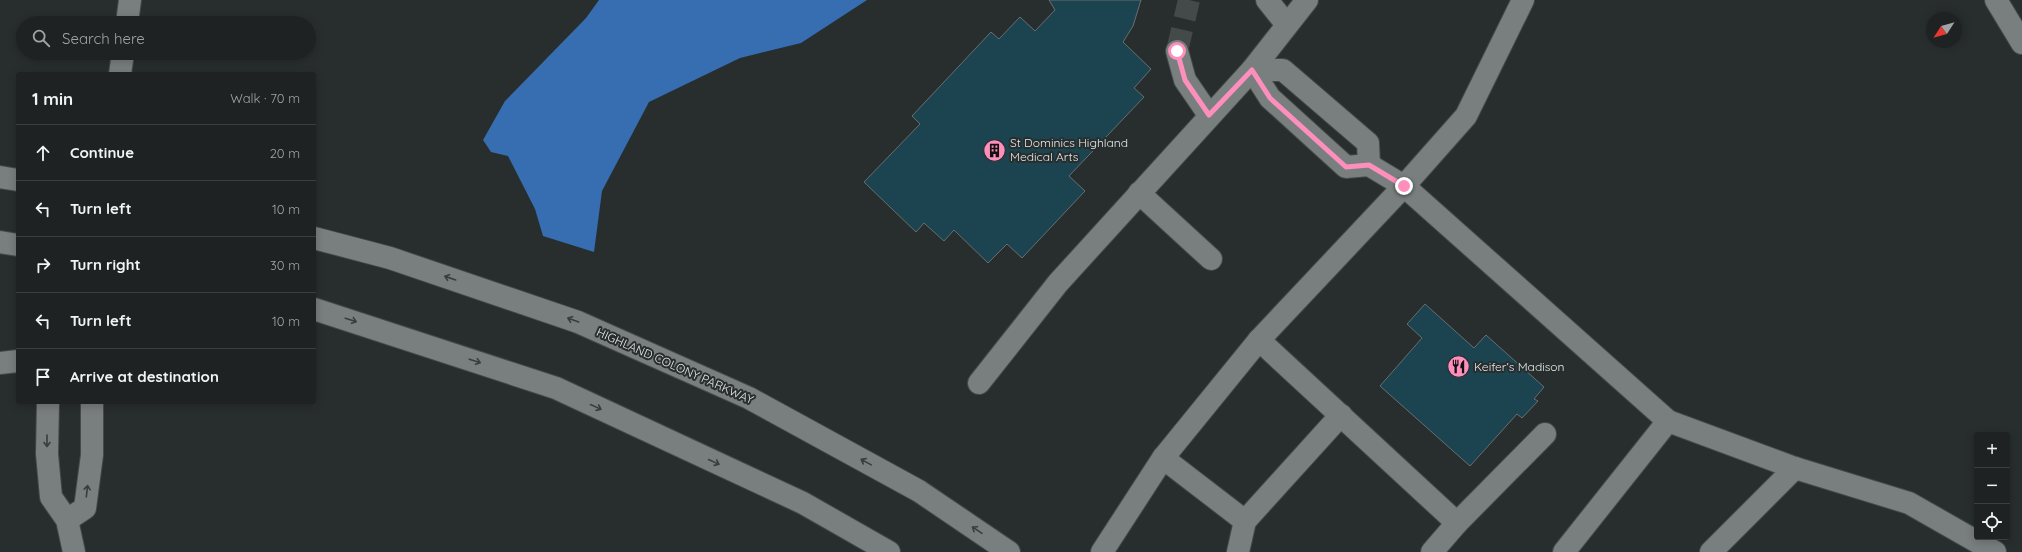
<!DOCTYPE html>
<html lang="en">
<head>
<meta charset="utf-8">
<style>
  body { margin:0; font-family:Quicksand,sans-serif; background:#262a2a; color:#f1f3f6 }
  .controls { position:absolute; right:12px; bottom:12px; display:grid; overflow:hidden; border-radius:4px; box-shadow:0 2px 10px #0003 }
  .controls button { width:36px; height:36px; display:grid; place-items:center; padding:0; border:0; border-bottom:1px solid #3c3f40; background:#1e2222; color:#f1f3f6; font:20px sans-serif }
  .compass { position:absolute; left:1926px; top:12px; width:36px; height:36px; border-radius:50%; background:#1e2222; box-shadow:0 2px 10px #0003; rotate:234deg }
  .stop { position:absolute; width:12px; height:12px; margin:-9px; border:3px solid #fe8ebb; border-radius:50%; background:#fff }
  .stop.end { background:#fe8ebb; border-color:#fff; box-shadow:0 1px 4px #0008 }
  .list { margin:0; padding:0; list-style:none }
  h2 { display:flex; justify-content:space-between; align-items:center; height:52px; margin:0; padding:0 16px; font-size:17px }
  h2 small { font-size:13px; font-weight:400; color:#a1a4a5 }
  .list li { display:grid; grid-template-columns:26px 1fr auto; gap:12px; align-items:center; box-sizing:border-box; height:56px; padding:0 16px; border-top:1px solid #3c3f40 }
  .list b { display:block; font-size:15px; white-space:nowrap }
  .list em { font-size:13px; font-style:normal; color:#a1a4a5 }
  .icon { flex:none; width:22px; height:22px; fill:none; stroke:currentColor; stroke-width:2; stroke-linecap:round; stroke-linejoin:round }
  .map { position:relative; flex:none; width:2022px; height:552px; overflow:hidden }
  .search { position:absolute; background:#1e2222; box-shadow:0 2px 10px #0003; left:16px; top:16px; width:300px; height:44px; display:flex; align-items:center; gap:10px; box-sizing:border-box; padding:0 14px; border-radius:22px; color:#a1a4a5; font-size:15px }
  .panel { position:absolute; background:#1e2222; box-shadow:0 2px 10px #0003; left:16px; top:72px; width:300px; height:332px; border-radius:4px }
  .map>svg:first-child { display:block }
  .water { fill:#376db1 }
  .building { fill:#1c4350; stroke:#686e70 }
  .lines { fill:none; stroke-linecap:round; stroke-linejoin:round }
  .minor-tunnel { stroke:#444a49; stroke-width:22; stroke-dasharray:22 11; stroke-linecap:butt }
  .minor-casing { stroke:#444949; stroke-width:24 }
  .minor { stroke:#787f7e; stroke-width:22 }
  .oneway { stroke:#383e3d }
  .route { stroke:#fe8ebb; stroke-width:5 }
  .labels { text-anchor:middle; stroke-width:4; stroke-linejoin:round; paint-order:stroke }
  .poi-label { font-size:12px; fill:#e6e9e9; stroke:#282e2d; text-anchor:start }
  .street-label { font-size:12px; fill:#e6e9e9; stroke:#282e2d }
</style>
</head>
<body>
<div class="map">
<svg width="2022" height="552" viewBox="0 0 2022 552">
  <rect width="100%" height="100%" fill="#282e2d"/>
  <path class="water" d="M599,0h268l-66,43 -61,15 -91,44 -47,89 -8,61 -51,-16 -8,-27 -27,-53 -17,-4 -8,-12 22,-39 81,-83z"/>
  <g class="building">
    <path d="M1049,0h92l-8,26 -10,16 28,27 -17,19 10,9 -75,79 16,15 -63,67 -15,-14 -19,19 -34,-33 -10,11 -20,-18 -8,9 -52,-50 56,-58 -8,-8 79,-84 8,7 21,-22 15,14 20,-21z"/>
    <path d="M1425,304l49,44 12,-13 58,52 -10,12 4,2 -16,17 -5,-4 -47,52 -90,-80 42,-48 -15,-14z"/>
  </g>
  <g class="lines">
    <path class="minor-tunnel" d="M1177,51l12,-51"/>
    <defs>
      <g id="minor">
        <path d="M1267,0l20,25"/>
        <path d="M1996,0l26,43"/>
        <path d="M127,23l3,-23"/>
        <path d="M1177,51l8,29 24,35"/>
        <path d="M1252,70h31l85,73 1,22 -23,2 -76,-69z"/>
        <path d="M120,74l3,-21"/>
        <path d="M1369,165l35,21 264,235 -104,131"/>
        <path d="M0,177l18,3"/>
        <path d="M1139,193l72,66"/>
        <path d="M314,238l76,20 188,64 171,76 170,93 90,61"/>
        <path d="M0,242l18,3"/>
        <path d="M314,309l242,79 247,115 86,49"/>
        <path d="M1259,340l198,183 -25,29"/>
        <path d="M0,363l18,-2"/>
        <path d="M979,383l79,-100 194,-213 55,-70"/>
        <path d="M48,402l-1,52 4,43 16,23 7,32"/>
        <path d="M1668,421l127,47 114,35 86,49"/>
        <path d="M1163,458l82,63 -7,31"/>
        <path d="M67,520l18,-12 7,-53v-53"/>
        <path d="M1245,521l96,-106"/>
        <path d="M1457,523l88,-89"/>
        <path d="M1102,552l61,-94 96,-118 145,-154 62,-70 57,-116"/>
        <path d="M1711,552l84,-84"/>
      </g>
    </defs>
    <use href="#minor" class="minor-casing"/>
    <use href="#minor" class="minor"/>
  </g>
  <defs><path id="oneway-shaft" d="M-6 0H5M1.5-3L5.5 0L1.5 3" fill="none" stroke-width="1.6" stroke-linecap="round" stroke-linejoin="round"/></defs>
  <g class="oneway">
    <use href="#oneway-shaft" transform="translate(450 278) rotate(-161)"/>
    <use href="#oneway-shaft" transform="translate(351 320) rotate(18)"/>
    <use href="#oneway-shaft" transform="translate(573 320) rotate(-160)"/>
    <use href="#oneway-shaft" transform="translate(475 361) rotate(18)"/>
    <use href="#oneway-shaft" transform="translate(596 407) rotate(25)"/>
    <use href="#oneway-shaft" transform="translate(47 441) rotate(90)"/>
    <use href="#oneway-shaft" transform="translate(714 462) rotate(25)"/>
    <use href="#oneway-shaft" transform="translate(866 462) rotate(-151)"/>
    <use href="#oneway-shaft" transform="translate(87 491) rotate(-83)"/>
    <use href="#oneway-shaft" transform="translate(977 530) rotate(-146)"/>
  </g>
  <g class="lines">
    <path class="route" d="M1177,51l8,29 24,35 43,-45 18,28 76,69 23,-2 35,21"/>
  </g>
  <defs>
    <symbol id="building-disc" viewBox="-11 -11 22 22"><circle r="9.5" fill="#fe8ebb" stroke="#282e2d"/><path d="M-4-6H4V6H1V3H-1V6H-4ZM-2.5-4.3h1.7v1.8h-1.7ZM.8-4.3h1.7v1.8H.8ZM-2.5-1h1.7V.8h-1.7ZM.8-1h1.7V.8H.8Z" fill="#111"/></symbol>
    <symbol id="restaurant-disc" viewBox="-11 -11 22 22"><circle r="9.5" fill="#fe8ebb" stroke="#282e2d"/><path d="M-5-6h1v4h1v-4h1v4h1v-4h1v5L-1.5 .5V6h-2V.5L-5-1ZM5-6V6H3V1.5H1.5Q1.5-4 5-6Z" fill="#111"/></symbol>
  </defs>
  <g fill-rule="evenodd">
    <use href="#building-disc" x="982" y="138" width="25" height="25"/>
    <use href="#restaurant-disc" x="1446" y="354" width="25" height="25"/>
  </g>
  <g class="labels">
    <g class="poi-label">
      <text x="1010" y="147">St Dominics Highland<tspan x="1010" dy="14">Medical Arts</tspan></text>
      <text x="1474" y="371">Keifer’s Madison</text>
    </g>
    <g class="street-label">
      <text transform="translate(675 366) rotate(24)" y="4">HIGHLAND COLONY PARKWAY</text>
    </g>
  </g>
</svg>
<div class="controls">
<button>+</button>
<button>−</button>
<button><svg class="icon" aria-label="locate" viewBox="0 0 24 24"><circle cx="12" cy="12" r="6"/><path d="M12 2v4M12 18v4M2 12h4M18 12h4"/></svg></button>
</div>
<svg class="compass" viewBox="-18 -18 36 36"><path d="M0-13l5 13h-10z" fill="#e53935"/><path d="M0 13l5-13h-10z" fill="#a1a4a5"/></svg>
<div class="stop" style="left:1177px;top:51px"></div>
<div class="stop end" style="left:1404px;top:186px"></div>
<div class="search"><svg class="icon" aria-label="search" viewBox="0 0 24 24"><circle cx="10" cy="10" r="6"/><path d="M15 15l6 6"/></svg>Search here</div>
<section class="panel">
<h2>1 min<small>Walk · 70 m</small></h2>
<ul class="list">
<li><svg class="icon" aria-label="ahead" viewBox="0 0 24 24"><path d="M12 20V5M6 11l6-6 6 6"/></svg><div><b>Continue</b></div><em>20 m</em></li>
<li><svg class="icon" aria-label="left" viewBox="0 0 24 24"><path d="M17 20v-9H6M10 6l-5 5 5 5"/></svg><div><b>Turn left</b></div><em>10 m</em></li>
<li><svg class="icon" aria-label="right" viewBox="0 0 24 24"><path d="M7 20v-9h11M14 6l5 5-5 5"/></svg><div><b>Turn right</b></div><em>30 m</em></li>
<li><svg class="icon" aria-label="left" viewBox="0 0 24 24"><path d="M17 20v-9H6M10 6l-5 5 5 5"/></svg><div><b>Turn left</b></div><em>10 m</em></li>
<li><svg class="icon" aria-label="arrive" viewBox="0 0 24 24"><path d="M6 21V4h12l-3 4 3 4H6"/></svg><div><b>Arrive at destination</b></div></li>
</ul>
</section>
</div>
</body>
</html>
